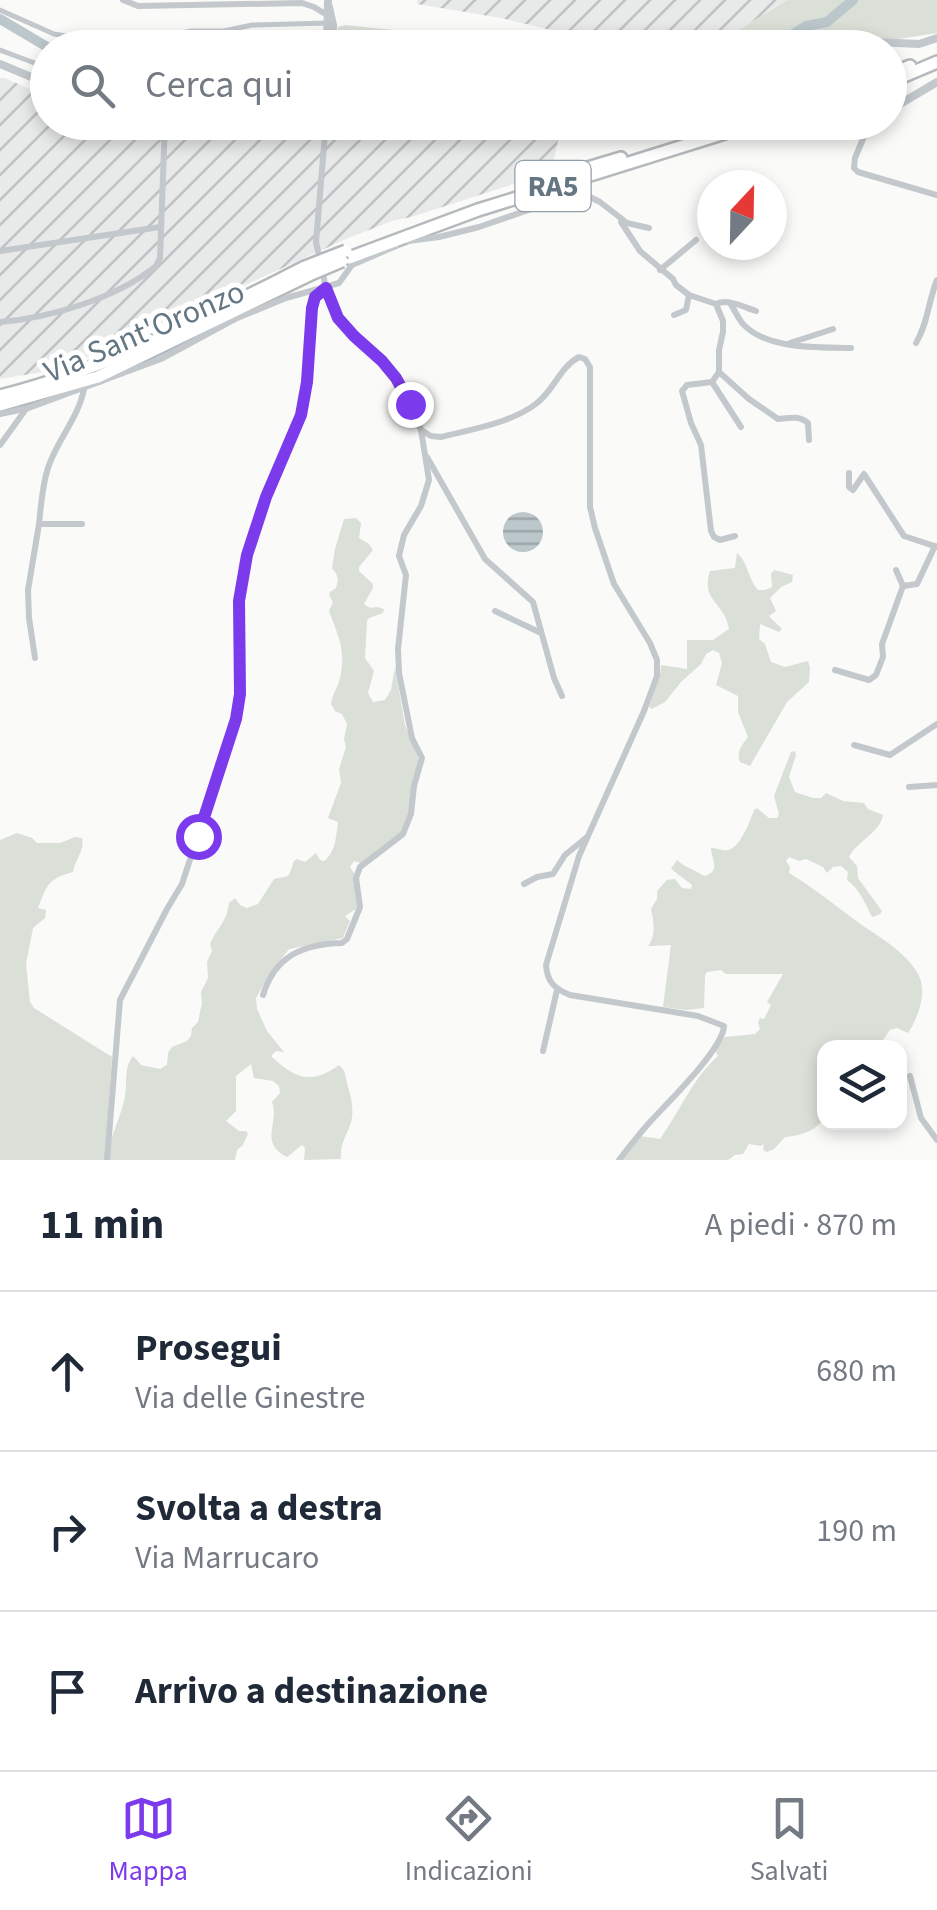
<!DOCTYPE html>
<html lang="it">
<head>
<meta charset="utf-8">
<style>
  body { margin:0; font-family:"Source Sans 3",sans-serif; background:#f2f2f3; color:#1f2937 }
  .controls { position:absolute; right:30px; bottom:30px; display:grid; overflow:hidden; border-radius:20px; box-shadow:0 5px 15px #0003 }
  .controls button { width:90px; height:90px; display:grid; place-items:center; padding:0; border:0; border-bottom:2px solid #e0e1e3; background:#fff; color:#1f2937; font:50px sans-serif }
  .compass { position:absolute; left:697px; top:170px; width:90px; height:90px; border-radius:50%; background:#fff; box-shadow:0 5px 15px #0003; rotate:22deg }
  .stop { position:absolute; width:30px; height:30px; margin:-22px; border:8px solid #7c3aed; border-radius:50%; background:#fff }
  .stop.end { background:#7c3aed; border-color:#fff; box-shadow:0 2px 10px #0008 }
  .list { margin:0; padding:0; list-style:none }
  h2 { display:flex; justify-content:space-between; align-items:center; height:130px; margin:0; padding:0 40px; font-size:42px }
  h2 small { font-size:32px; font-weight:400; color:#747a83 }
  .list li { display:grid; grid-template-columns:65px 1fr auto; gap:30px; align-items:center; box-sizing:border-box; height:160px; padding:0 40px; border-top:2px solid #e0e1e3 }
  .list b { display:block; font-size:38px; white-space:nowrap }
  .list p { margin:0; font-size:32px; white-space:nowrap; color:#747a83 }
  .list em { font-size:32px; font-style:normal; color:#747a83 }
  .icon { flex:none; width:55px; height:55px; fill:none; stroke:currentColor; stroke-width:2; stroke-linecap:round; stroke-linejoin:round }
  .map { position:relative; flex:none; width:937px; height:1160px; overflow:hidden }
  .search { position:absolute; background:#fff; box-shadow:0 5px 15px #0003; left:30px; right:30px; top:30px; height:110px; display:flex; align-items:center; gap:25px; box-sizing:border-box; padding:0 35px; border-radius:55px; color:#747a83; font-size:38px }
  .sheet { height:610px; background:#fff }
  nav { display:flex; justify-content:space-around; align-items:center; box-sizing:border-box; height:140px; border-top:2px solid #e0e1e3; background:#fff; font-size:28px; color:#747a83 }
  nav a { display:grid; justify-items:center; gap:5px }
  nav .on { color:#7c3aed }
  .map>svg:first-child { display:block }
  .industrial { fill:url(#industrial-furrows) }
  .grass { fill:#dadfd7 }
  .water { fill:url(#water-rules) }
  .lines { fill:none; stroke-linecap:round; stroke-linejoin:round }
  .river { stroke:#bbc7cb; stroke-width:10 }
  .motorway-casing { stroke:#b4b9bd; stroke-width:16 }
  .pedestrian { stroke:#c3c8cc; stroke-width:5 }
  .minor { stroke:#c3c8cc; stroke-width:6 }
  .tertiary { stroke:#c3c8cc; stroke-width:8 }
  .motorway { stroke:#fff; stroke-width:11 }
  .motorway-bridge-casing { stroke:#b4b9bd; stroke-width:16; stroke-linecap:butt }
  .motorway-bridge { stroke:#fff; stroke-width:11 }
  .route { stroke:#7c3aed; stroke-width:12 }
  .labels { text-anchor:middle; stroke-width:10; stroke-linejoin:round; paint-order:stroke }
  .shield { fill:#fff; stroke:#939fa8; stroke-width:2.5 }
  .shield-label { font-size:30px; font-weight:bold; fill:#657683 }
  .street-label { font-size:32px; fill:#657683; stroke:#fff }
</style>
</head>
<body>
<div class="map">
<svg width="937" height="1160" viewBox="0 0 937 1160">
  <defs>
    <pattern id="industrial-furrows" width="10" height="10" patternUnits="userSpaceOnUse" patternTransform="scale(2.5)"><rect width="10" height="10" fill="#e8e9e9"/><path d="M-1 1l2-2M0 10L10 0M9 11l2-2" fill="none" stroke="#c0c1c2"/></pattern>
    <pattern id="water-rules" width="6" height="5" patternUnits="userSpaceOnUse" patternTransform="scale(2.5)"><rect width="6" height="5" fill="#bbc7cb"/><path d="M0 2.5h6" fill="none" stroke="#9ca6aa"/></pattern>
  </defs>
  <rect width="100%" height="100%" fill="#fafaf8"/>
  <g class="industrial">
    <path d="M417,0h371l-71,43 -14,5 -116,-1 -19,-13 -67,-16 -84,-14z"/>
    <path d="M0,78h5l42,19 1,25 514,1 -11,49 -140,45 -19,4 -46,18 -285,130 -61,10z"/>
  </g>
  <g class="grass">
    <path d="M788,0h149v33l-38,6 -45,1 -27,7 -124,1 14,-5z"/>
    <path d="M346,25l210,22h-219l1,-20z"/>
    <path d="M356,518l5,5 -2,15 10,6 4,6 -14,17v4l14,13v4l-9,16 6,4 7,-1 7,2 -1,4 -14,5 -2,3 -2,37 9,13 -6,22 5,9 12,-2 6,-10 4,-23 10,58 14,35 -10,54 -9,20 -40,29 -6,-2 -4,6 4,6 3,31 -1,5 -11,7 5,5 -7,17 -54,11 -21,27 -12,22 1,11 10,22 17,21 -8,-1 -5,5c24,23 40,29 68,9 8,7 6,12 9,22 4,12 7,28 1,41 -5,12 -9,18 -8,31l-37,1 1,-12 -3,-3 -15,12c-29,-15 -7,-34 -15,-55l8,-9 -1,-7 -6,-5 -19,-3 -3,-14 -15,12v35l-10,10 13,10h7l2,3 -5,11 -6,5 -2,10h-126c0,-25 12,-41 16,-64 3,-16 -2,-26 8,-40l8,9 19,4 7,-4 1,-12 4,-6 15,-6 4,-5 1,-8 6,-6 4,-19 -1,-11 7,-14 -1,-16 5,-11 -2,-7c8,-18 16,-20 19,-41l6,-5 5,7 7,3 11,-4 16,-25c19,-4 13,0 20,-18l3,-2 8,3 11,-9 4,7 4,1c12,-9 12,-25 14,-39l-10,-4 13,-35 -2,-14 7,-22 -2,-8 3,-15 -5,-10 -7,-3 -4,-7c1,-8 5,-14 8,-22 8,-30 0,-44 -10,-71l4,-9 -4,-7 1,-3 6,-4c3,-9 2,-13 -4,-20l3,-19 9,-30z"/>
    <path d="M737,553c11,9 11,26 21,37h7l7,-3 -1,-13 3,-4 19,5 -1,7 -11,5 -11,11 6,13 -7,5 13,13 -3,3 -19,-8 -1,15 6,5 6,18 14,5 23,-6 2,7 -1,14 -22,20 -37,64 -10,-4c-4,-10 2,-17 8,-25l-10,-25v-16l-22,-11 6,-22 -3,-10 -6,-3 -7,4 -5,10 -20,18 -16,20 -13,7 -3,-2 11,-32 1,-10 26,4v-29h26l16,-11c-4,-27 -29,-28 -19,-58l25,-3z"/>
    <path d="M795,751l1,4 -7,22 6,15 18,6h8l5,-5 17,8 21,2 4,6 15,6c-3,18 -26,26 -34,42l8,9 1,12 24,33 -2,3 -8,3c-6,-12 -13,-29 -25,-37l1,-8 -7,-6 -8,1 -6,6 -4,-6 -17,-8 -7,2 -10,-4 -3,4 4,6 -1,6c25,15 47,33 70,50 21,15 46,28 59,51 10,17 0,44 -10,59l-11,-5 -7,2 -9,13 -5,4 -52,1v71c-11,13 -22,16 -39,18l-11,12 -7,3 -4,-2 1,-6 -3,2 -12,-2 -6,10 -8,1 -7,5h-106l18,-24 20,3c20,-28 33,-61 58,-83l-3,-6 10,-13 30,-3 5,-5 -2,-7 2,-4 4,1 7,-14 -4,-3 16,-28h-57l-5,-4 -14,2 -2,3 -1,33 -18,2 -23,-3 8,-62 -23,1c8,-10 6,-24 3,-37l6,-10v-8l10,-11 8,-1 7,9 9,1 1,-4 -21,-16 6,-9c9,8 17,9 27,16 18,-5 7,-16 7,-28 5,0 11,3 16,2 13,-1 23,-29 27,-40l3,-2 12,10h8l2,-4 -5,-18 17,-44z"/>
    <path d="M17,833l15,5 5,5h23l15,-6 7,1c3,13 -6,19 -9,34 -25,7 -26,13 -35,36l8,2 -1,8 -12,10 -7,36 4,38 4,6 78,49 -7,103h-105v-320z"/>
  </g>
  <circle class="water" cx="523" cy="532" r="20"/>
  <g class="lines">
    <g class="river">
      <path d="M0,19l49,29"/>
      <path d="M333,48h21"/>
      <path d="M771,48l35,-22 21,-4 26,-22"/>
    </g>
    <defs>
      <g id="motorway">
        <path d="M890,74l20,-8"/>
        <path d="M890,82l47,-20"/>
        <path d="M581,170l40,-12"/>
        <path d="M349,258l129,-48 282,-88"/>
        <path d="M0,396c108,-27 206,-79 305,-129"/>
        <path d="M0,405l98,-28 211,-102"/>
      </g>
    </defs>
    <use href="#motorway" class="motorway-casing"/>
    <g class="pedestrian">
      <path d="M0,10l54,24 36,6h51l51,-9h32l28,-6 75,-2"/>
      <path d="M0,50l48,18"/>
    </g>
    <g class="minor">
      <path d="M123,0l15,6 164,-3 12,4 13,8"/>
      <path d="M870,122l-15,36 -1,10 4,4 79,23"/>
      <path d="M621,222l19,29 33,28 3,6 13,10 27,9 7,17v11l-4,18v22l-7,10 -25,3 -5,6 9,32 10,22 10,86 3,6 6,3 15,-4"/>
      <path d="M408,241l31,-4 40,-10 101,-35 20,10 27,21 22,5"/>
      <path d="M0,251l160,-24"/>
      <path d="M660,270l36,-30"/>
      <path d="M730,303c4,6 8,15 13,21 24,26 76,23 108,24"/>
      <path d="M716,304c12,-6 27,3 40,7"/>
      <path d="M674,315l12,-5 3,-15"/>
      <path d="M0,322c50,-4 117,-24 156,-56l4,-8 5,-136"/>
      <path d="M790,343l43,-14"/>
      <path d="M916,343c12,-20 12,-41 21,-63"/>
      <path d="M719,372l30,27 29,20c11,-1 21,-4 30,4l1,17"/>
      <path d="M712,382l29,45"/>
      <path d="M0,414l24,-5"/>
      <path d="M421,430l10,6 10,1c31,-8 71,-14 96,-34 17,-13 23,-36 42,-46l6,2 5,8v140l5,21 19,56 36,59 7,17v16l-13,35 -65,145 -33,109c1,17 9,24 24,30l128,21 26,10c-1,23 -56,76 -74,96 -11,12 -21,25 -31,38"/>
      <path d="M0,445l26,-36 135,-50 74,-40 51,-21 53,-15 13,-18 44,-19"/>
      <path d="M427,457l58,102 48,43 21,76 8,18"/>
      <path d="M849,473v14l4,3 11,-16 40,62 33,11"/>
      <path d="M82,524h-43c2,-18 3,-38 9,-56 9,-28 30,-49 36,-79"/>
      <path d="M896,570l7,16 14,-2 18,-38"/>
      <path d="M495,611l44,21"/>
      <path d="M35,658l-6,-40 -1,-28 11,-66"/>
      <path d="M835,670l34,10 7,-5 7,-18 -1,-13 21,-58"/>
      <path d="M854,745l36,10 47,-31"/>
      <path d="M909,787l28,-2"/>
      <path d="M524,884l13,-7 16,-3 12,-19 22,-18"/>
      <path d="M263,995c12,-39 40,-51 79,-52l5,-4 13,-32 -4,-29 4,-11 43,-33 8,-20 3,-28 8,-28 -10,-20 -13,-65 -1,-24 8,-74 -7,-19 5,-21 17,-29 8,-26 -8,-50 -11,-27 -14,-25 -58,-61 -12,-29 -10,-46 10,-120"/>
      <path d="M543,1051l14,-61"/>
      <path d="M910,1076l11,42 16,22"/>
      <path d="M107,1160l13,-160 47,-91 15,-25 54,-165 4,-26 -1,-92 8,-46 19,-58 35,-82 6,-32 5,-75 3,-11 11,-9"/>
    </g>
    <g class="tertiary">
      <path d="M329,7l4,18v23"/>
      <path d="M327,48l1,-48"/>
      <path d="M844,48l31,-6 44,2 18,-6"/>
      <path d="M0,64l48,20"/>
      <path d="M890,110l47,-28"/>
    </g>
    <use href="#motorway" class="motorway"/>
    <defs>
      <g id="motorway-bridge">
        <path d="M305,267l41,-16"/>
        <path d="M309,275l33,-14"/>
      </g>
    </defs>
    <use href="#motorway-bridge" class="motorway-bridge-casing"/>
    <use href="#motorway-bridge" class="motorway-bridge"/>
  </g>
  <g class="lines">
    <path class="route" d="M198,836l38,-117 4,-25 -1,-93 8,-46 19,-58 35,-82 6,-33 5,-74 3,-11 11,-9 12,30 16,18 28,25 14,17 14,26"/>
  </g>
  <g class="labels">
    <rect class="shield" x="515.5" y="161" width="75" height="50" rx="8"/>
    <g class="shield-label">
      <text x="553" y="196">RA5</text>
    </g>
    <g class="street-label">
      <text transform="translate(144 331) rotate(-23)" y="11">Via Sant'Oronzo</text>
    </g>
  </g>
</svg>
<div class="controls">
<button><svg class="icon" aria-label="layers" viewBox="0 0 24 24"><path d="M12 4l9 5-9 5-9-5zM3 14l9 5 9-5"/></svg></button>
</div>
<svg class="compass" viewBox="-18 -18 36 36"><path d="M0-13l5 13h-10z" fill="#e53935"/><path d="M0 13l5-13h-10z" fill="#747a83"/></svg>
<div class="stop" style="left:198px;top:836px"></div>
<div class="stop end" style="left:410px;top:404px"></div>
<div class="search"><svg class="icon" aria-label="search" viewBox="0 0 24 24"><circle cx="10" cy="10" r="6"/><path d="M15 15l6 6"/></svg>Cerca qui</div>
</div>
<section class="sheet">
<h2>11 min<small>A piedi · 870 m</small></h2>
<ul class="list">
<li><svg class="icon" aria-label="ahead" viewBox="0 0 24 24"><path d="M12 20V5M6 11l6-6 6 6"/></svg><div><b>Prosegui</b><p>Via delle Ginestre</p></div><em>680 m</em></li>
<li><svg class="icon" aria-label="right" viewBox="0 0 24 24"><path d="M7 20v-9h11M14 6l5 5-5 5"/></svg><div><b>Svolta a destra</b><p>Via Marrucaro</p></div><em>190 m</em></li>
<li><svg class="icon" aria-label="arrive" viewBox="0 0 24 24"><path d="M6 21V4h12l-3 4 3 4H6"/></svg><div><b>Arrivo a destinazione</b></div></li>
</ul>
</section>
<nav>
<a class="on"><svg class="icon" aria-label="map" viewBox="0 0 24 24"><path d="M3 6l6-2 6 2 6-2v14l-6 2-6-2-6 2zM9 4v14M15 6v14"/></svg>Mappa</a>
<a><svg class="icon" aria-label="directions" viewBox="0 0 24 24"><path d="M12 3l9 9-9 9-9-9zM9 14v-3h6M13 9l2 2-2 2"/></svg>Indicazioni</a>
<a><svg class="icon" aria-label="saved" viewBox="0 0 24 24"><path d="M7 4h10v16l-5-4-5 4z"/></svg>Salvati</a>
</nav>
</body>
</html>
